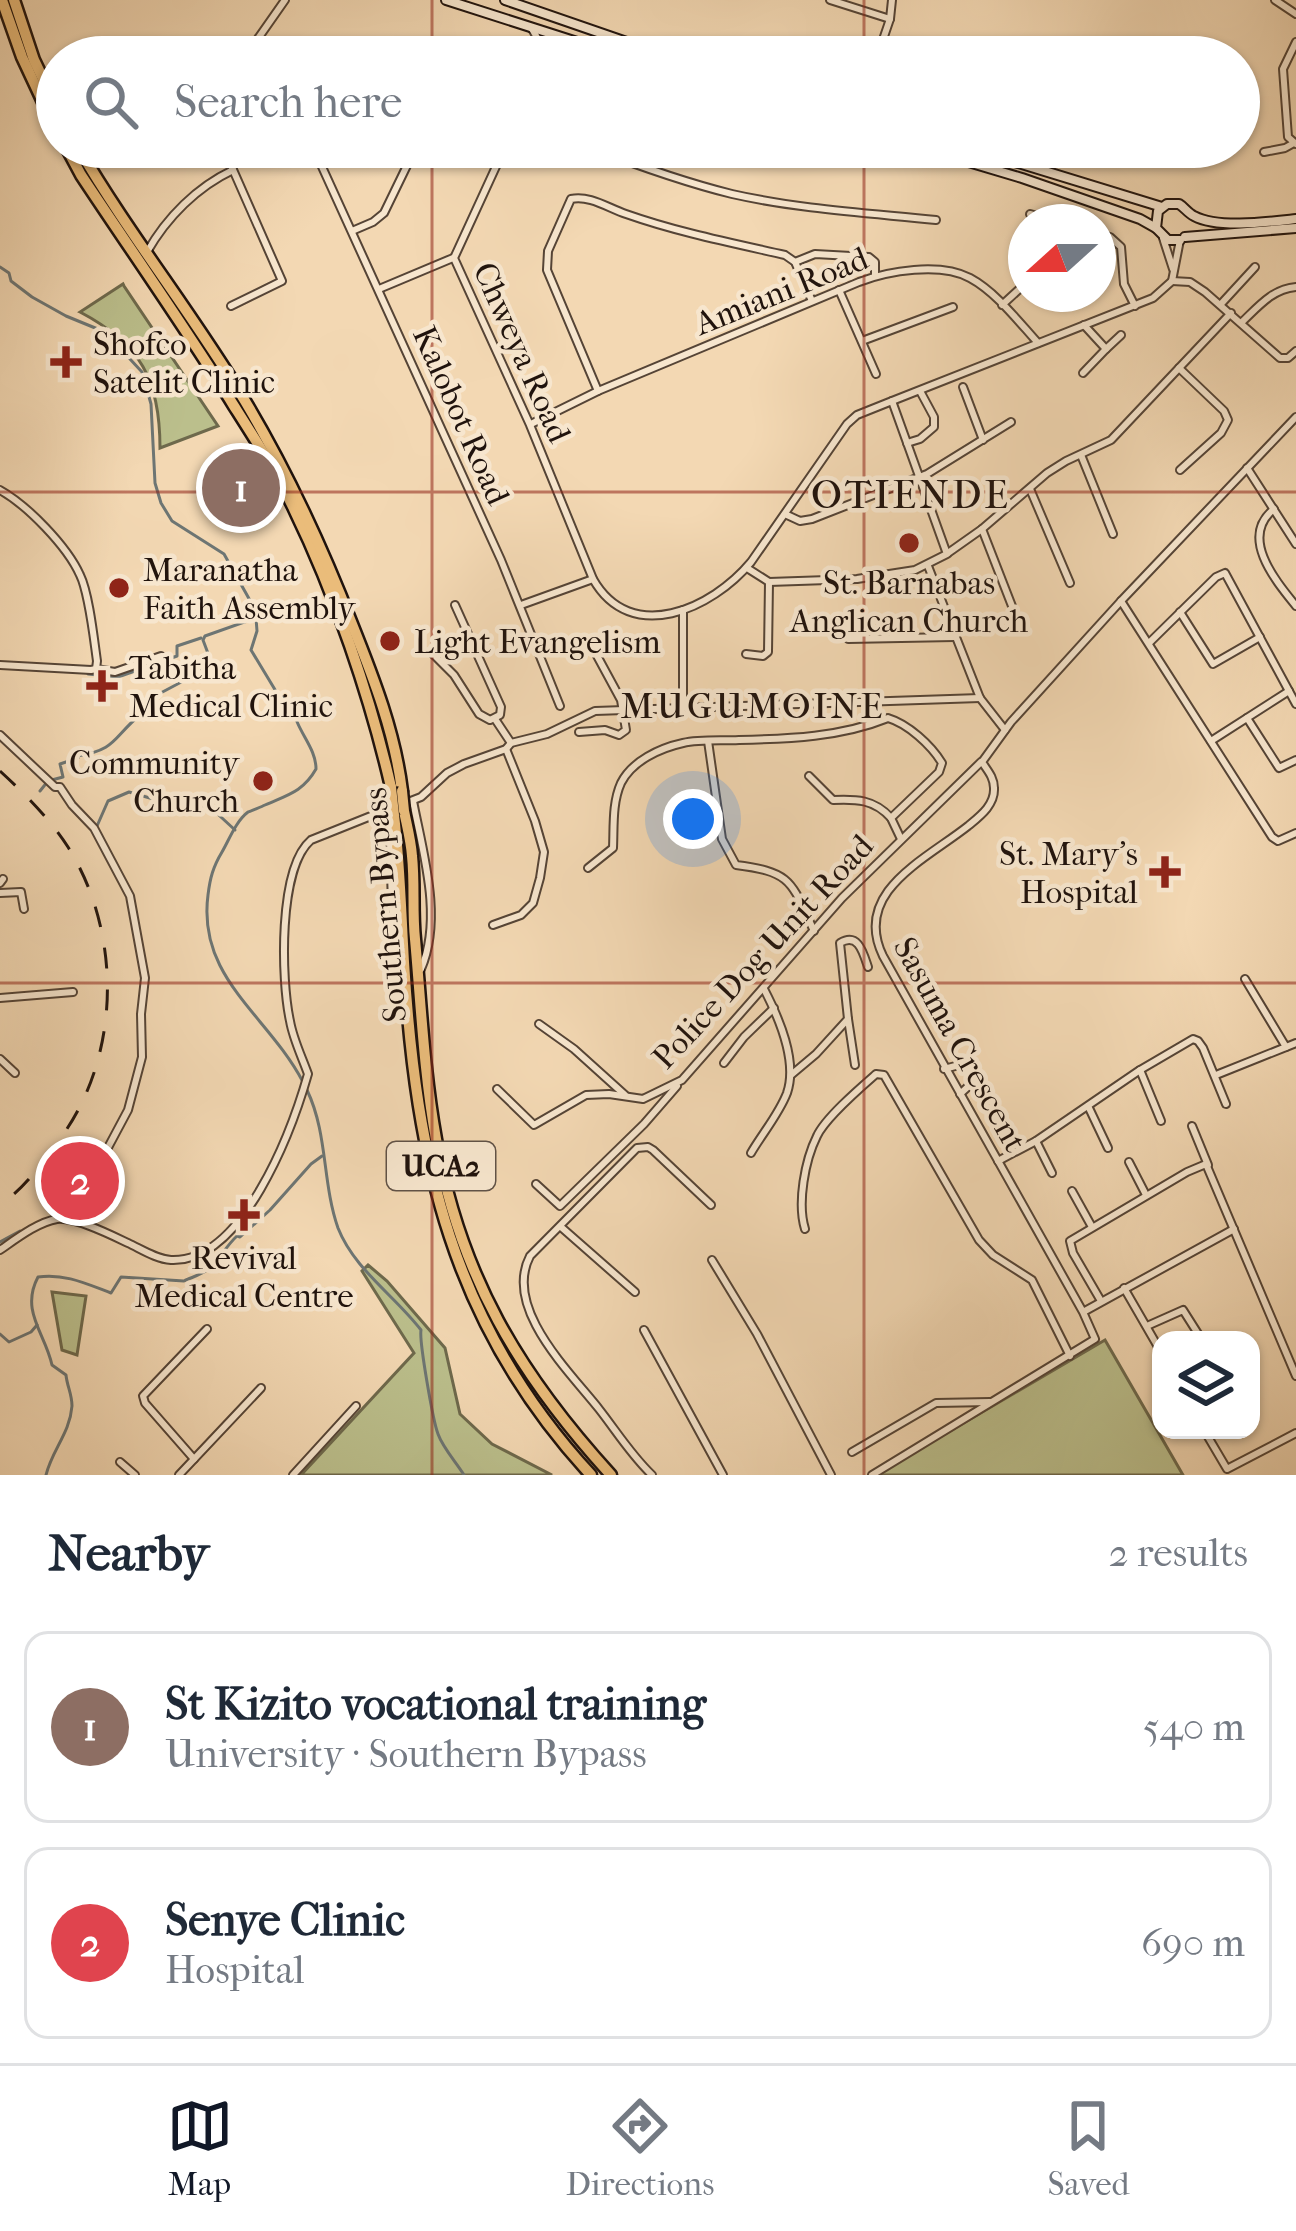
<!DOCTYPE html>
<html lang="en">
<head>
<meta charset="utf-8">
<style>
  body { margin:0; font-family:"IM FELL French Canon",serif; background:#f2f2f3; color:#1f2937 }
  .controls { position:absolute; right:36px; bottom:36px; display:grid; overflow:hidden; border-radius:24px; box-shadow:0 3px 9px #0004 }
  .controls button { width:108px; height:108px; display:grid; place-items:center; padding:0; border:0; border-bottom:3px solid #e0e1e3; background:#fff; color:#1f2937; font:60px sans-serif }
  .compass { position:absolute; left:1008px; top:204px; width:108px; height:108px; border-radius:50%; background:#fff; box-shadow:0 3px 9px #0004; rotate:249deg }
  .you { position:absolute; left:693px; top:819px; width:42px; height:42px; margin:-30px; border:9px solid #fff; border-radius:50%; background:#1a73e8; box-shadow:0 0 0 18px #1a73e833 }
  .badge { display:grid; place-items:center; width:78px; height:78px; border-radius:50%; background:#111827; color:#fff; font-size:39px; font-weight:700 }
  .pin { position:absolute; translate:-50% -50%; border:6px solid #fff; box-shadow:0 3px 12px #0006 }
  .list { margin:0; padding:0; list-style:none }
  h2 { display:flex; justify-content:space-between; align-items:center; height:156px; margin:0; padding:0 48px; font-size:51px }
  h2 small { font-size:39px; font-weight:400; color:#747a83 }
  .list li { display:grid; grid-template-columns:78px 1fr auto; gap:36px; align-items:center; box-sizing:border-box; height:192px; margin:0 24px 24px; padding:0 24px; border:3px solid #e0e1e3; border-radius:24px }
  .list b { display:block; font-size:45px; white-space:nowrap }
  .list p { margin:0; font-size:39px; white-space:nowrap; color:#747a83 }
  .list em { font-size:39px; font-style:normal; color:#747a83 }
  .icon { flex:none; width:66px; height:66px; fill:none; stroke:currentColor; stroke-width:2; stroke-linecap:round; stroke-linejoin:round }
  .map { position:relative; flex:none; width:1296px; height:1475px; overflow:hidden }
  .search { position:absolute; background:#fff; box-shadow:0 3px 9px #0004; left:36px; right:36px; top:36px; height:132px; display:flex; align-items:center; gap:30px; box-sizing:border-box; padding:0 42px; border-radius:66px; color:#747a83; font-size:45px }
  .sheet { height:588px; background:#fff }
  nav { display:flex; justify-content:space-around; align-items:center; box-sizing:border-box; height:168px; border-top:3px solid #e0e1e3; background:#fff; font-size:33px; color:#747a83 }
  nav a { display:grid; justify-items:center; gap:6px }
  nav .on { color:#111827 }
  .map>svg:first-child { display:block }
  .green { fill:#bbbf8c; stroke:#6e694c; stroke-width:3 }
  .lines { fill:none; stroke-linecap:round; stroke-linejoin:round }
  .stream { stroke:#6d7573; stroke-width:3 }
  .minor-casing { stroke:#554436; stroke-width:10 }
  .secondary-casing { stroke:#20130d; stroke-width:12 }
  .trunk-casing { stroke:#20130d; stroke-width:15 }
  .minor { stroke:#f7e6ce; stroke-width:6 }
  .secondary { stroke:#f7e6ce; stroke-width:8 }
  .trunk { stroke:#eabc7a; stroke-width:10 }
  .rail { stroke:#20130d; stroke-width:3; stroke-dasharray:21 21; stroke-linecap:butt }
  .trunk-bridge-casing { stroke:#20130d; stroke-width:15; stroke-linecap:butt }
  .trunk-bridge { stroke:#eabc7a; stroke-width:10 }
  .grid { fill:none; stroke:#8f2418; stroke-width:3; stroke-opacity:0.55 }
  .poi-dot { fill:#8f2418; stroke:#f7e6ce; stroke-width:4.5 }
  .labels { text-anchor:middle; stroke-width:9; stroke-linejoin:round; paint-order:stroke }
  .shield { fill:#f7e6ce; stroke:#605247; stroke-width:3 }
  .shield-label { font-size:30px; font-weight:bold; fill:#20130d }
  .street-label { font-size:33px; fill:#20130d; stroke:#f7e6ce }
  .poi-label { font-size:33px; fill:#20130d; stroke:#f7e6ce; text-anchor:start }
  .neighbourhood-label { font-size:36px; letter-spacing:3px; fill:#20130d; stroke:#f7e6ce }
  .quarter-label { font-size:39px; letter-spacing:3px; fill:#20130d; stroke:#f7e6ce }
</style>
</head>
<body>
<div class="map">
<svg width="1296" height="1475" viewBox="0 0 1296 1475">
  <rect width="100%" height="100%" fill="#f3d8b3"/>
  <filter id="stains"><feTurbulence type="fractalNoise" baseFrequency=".00167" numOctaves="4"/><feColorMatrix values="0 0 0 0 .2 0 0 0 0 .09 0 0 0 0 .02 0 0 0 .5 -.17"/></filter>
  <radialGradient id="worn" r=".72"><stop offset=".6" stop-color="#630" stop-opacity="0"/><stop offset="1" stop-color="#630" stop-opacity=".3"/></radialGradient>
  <g class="green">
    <path d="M123,284l1,2 94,140 -58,22c0,-68 -19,-104 -80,-136z"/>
    <path d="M368,1265l19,16 58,67 15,66 32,30 60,31h-251l113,-122 -52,-82z"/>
    <path d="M52,1292l34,4 -9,59 -15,-5z"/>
    <path d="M1105,1340l78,135h-308z"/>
  </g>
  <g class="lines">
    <g class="stream">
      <path d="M0,267l9,6 2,8 21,16 34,19 39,16 37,40 9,32 4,79 6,20 11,18 52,33 28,50 4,14 1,13 -6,19 26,43 16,13c2,24 23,40 23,63 -13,23 -29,26 -51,36 -2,1 -16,7 -17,7 -12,9 -19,28 -26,40 -9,15 -12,26 -14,43 -11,83 60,120 95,187"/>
      <path d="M88,674l30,3 59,-21v-10l24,-8"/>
      <path d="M40,791l8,-10 15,-4 -3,-13 18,-6 -1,-2c40,-6 36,-19 63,-41l-2,-10 49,-26 1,-9 11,-1 13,-5 -9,-24 2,-4 51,-18"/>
      <path d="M97,826l11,-25 21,-9 66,19 14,-5 26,24"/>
      <path d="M307,1090c21,44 15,92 31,138 16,41 57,68 83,102 -2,11 12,91 17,104 5,14 18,28 26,41"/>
      <path d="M0,1242l20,-11"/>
      <path d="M0,1334l9,8 22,-10 6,-7"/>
      <path d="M46,1475c6,-25 24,-42 26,-69 0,-12 -5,-20 -6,-31l-14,-10c-7,-32 -32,-54 -14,-88 26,-4 49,7 73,16l10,-16 63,4c8,-4 20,-7 27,-14 8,-7 15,-21 26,-31l3,1 30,-27 41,-46 11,-8"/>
    </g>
    <defs>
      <g id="minor">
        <path d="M830,0l60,19"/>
        <path d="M1275,0l21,14"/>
        <path d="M532,29l16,27"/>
        <path d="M1296,42l-13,27 5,68 8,7"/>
        <path d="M548,56l30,-12"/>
        <path d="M245,57l40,-57"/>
        <path d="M877,57l13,-38 2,-19"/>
        <path d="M223,147l59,134 -51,25"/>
        <path d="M313,147l188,413 59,146"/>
        <path d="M505,147l-51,111 76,167 63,154c38,67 119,30 158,-17l96,-138 10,-9 35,-14"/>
        <path d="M589,147c47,18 94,35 143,47 66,15 136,19 204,26"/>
        <path d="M1264,152l21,-4 9,-5"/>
        <path d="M1030,214l28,8"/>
        <path d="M352,231l21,-9 11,-9 32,-66"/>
        <path d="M1098,234l12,3 11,10 3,37 11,22"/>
        <path d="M1163,238l10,31"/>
        <path d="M147,252c20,-35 50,-65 86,-82"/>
        <path d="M795,262l20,-8 54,3 6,5v14"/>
        <path d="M1172,281l18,1 15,10 75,66h8l8,-7"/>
        <path d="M379,289l74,-31"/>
        <path d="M839,290l37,84"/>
        <path d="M1221,304l34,-37"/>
        <path d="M1002,305l24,-22"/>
        <path d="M1241,323c17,-16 31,-34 55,-36"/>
        <path d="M862,341l91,-34"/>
        <path d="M1106,349l15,-14"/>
        <path d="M1179,368l45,43 4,9 -7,13 -41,37"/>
        <path d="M1083,373l23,-24 -22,-24"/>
        <path d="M963,387l20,53"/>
        <path d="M598,391l-51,-121 1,-19 23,-52c19,-4 37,9 55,15 51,18 106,29 159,41l10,7 17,39"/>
        <path d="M531,424l67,-33 261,-109c29,-11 81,-20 111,-4 26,14 48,43 68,65"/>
        <path d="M907,443l13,-4 14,-12v-10l-14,-26"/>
        <path d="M1081,455l32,79"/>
        <path d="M1247,468l49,76"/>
        <path d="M1030,489l40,94"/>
        <path d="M0,490c27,15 67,56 80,85 9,18 14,65 17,86l-1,8 -5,1 -91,-5"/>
        <path d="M1274,509c-35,28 1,71 22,97"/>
        <path d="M787,515l13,6 12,-2 115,-45 84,-52"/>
        <path d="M982,529l35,90"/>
        <path d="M948,553l34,-24 65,-56 19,-12 45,-21 120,-127"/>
        <path d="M928,566l52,132 25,32"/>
        <path d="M747,568l22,14 88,-3 58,-9 32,-16 -55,-153 261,-103 19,-17 8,-41"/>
        <path d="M1121,601l151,236 6,4 18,-8"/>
        <path d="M521,605l72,-26"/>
        <path d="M683,610v96"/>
        <path d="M1180,612l33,52 47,-27"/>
        <path d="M848,639l106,-2"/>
        <path d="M1149,643l67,-66 9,-4 71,131"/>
        <path d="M433,654l21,21 25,39 11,6 10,-5 1,-8 -46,-102"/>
        <path d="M746,654l17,2 5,-4 1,-70"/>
        <path d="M96,669l19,3 46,-16"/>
        <path d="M1247,718l32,50 17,-8"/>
        <path d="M495,719l16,24"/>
        <path d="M579,732l26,-2 14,5 7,-5 -5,-30 -26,-48"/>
        <path d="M0,735l55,52h5l12,18 22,23 36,68 15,82 -4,36 1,43 -14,53 -32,60 -36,48"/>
        <path d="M708,741l14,98 14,26c57,7 55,17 78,66"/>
        <path d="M1211,741l78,-50"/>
        <path d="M809,776l24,24c23,-1 41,-1 58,18"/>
        <path d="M413,801c10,52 30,117 8,168"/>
        <path d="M403,804l18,-7 26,-24 17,-9 42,-15 5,-6 36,-9 48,-23 385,-13"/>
        <path d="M384,810l6,32 4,125"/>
        <path d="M588,868l25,-20c1,-21 -1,-45 8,-65 11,-22 39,-35 62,-40 17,-4 38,-2 56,-3 50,-1 102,-3 149,-22 20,6 43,27 54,45l-3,9 -48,46 10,21"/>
        <path d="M0,883l3,-4"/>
        <path d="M0,893l21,-1 3,17"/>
        <path d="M493,925l28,-10 12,-12 7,-25 4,-26 -9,-31 -29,-72"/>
        <path d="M1245,979l41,68"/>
        <path d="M0,998l73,-6"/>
        <path d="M848,1019l7,46"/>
        <path d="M539,1024l35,25 51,46"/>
        <path d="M0,1059l15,14"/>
        <path d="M724,1063l20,-26 30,-29"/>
        <path d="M944,1069l19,-5 10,12 -1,7 -12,11"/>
        <path d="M1140,1070l21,51"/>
        <path d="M791,1075l25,-21 32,-35 -8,-76c18,-11 23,9 28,24"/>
        <path d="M1216,1075l80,-32"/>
        <path d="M497,1089l37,36 52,-30 23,-1 34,5 39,-19 160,-182 139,-136"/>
        <path d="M1089,1108l19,40"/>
        <path d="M1192,1126l16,39"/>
        <path d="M1036,1141l16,32"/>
        <path d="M751,1153c11,-19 28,-39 36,-60 11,-32 -8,-75 -23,-104"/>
        <path d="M998,1161l38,-20 104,-71 53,-31 5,2 5,7 23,56"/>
        <path d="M1129,1162l17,33"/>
        <path d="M536,1184l24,22 84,-82 33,-38"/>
        <path d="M1072,1191l20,36"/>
        <path d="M561,1227l74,65"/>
        <path d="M805,1229c-8,-26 0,-69 12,-93 8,-18 43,-48 59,-62l8,1 95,165 14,15 39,25 38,76"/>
        <path d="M0,1250c16,-11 38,-28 57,-31 18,-2 54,16 71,24 13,6 28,16 43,17 72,3 121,-130 137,-186 -6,-17 -15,-35 -18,-53 -9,-41 -12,-153 21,-181l80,-32"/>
        <path d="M712,1260l45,74 74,141"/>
        <path d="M1124,1288l37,64"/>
        <path d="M1101,1301l-28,-48 -3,-12 117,-69 19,-8 90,212"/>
        <path d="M1085,1311l149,-82"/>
        <path d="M1147,1326l36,-16 19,30"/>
        <path d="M644,1330l79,145"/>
        <path d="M1204,1430l23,39 69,-36"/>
        <path d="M852,1452l84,-49 54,-1"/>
        <path d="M194,1459l-49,-56 -2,-7 64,-67"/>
        <path d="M120,1462l15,13"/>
        <path d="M179,1475l82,-87"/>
        <path d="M293,1475l63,-69"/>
        <path d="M652,1475c-21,-20 -35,-43 -53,-66 -30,-38 -96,-101 -69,-153l107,-108 11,-1 5,3 58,55"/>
        <path d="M872,1475l223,-136 -12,-27 -200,-356c-31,-64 42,-96 85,-130 12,-10 27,-21 26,-38 0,-11 -7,-18 -12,-26l29,-40 110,-121 175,-184"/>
      </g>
      <g id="secondary">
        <path d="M446,0l178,57"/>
        <path d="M505,0l165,57"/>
        <path d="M918,147l104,31 118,41 16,9"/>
        <path d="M966,147l196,60"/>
        <path d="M1185,237l111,-9"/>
        <path d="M1180,240h-12l-12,-12 2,-17 9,-7h12c5,3 9,9 15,12 24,13 75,6 102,3"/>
      </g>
      <g id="trunk">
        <path d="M2,0l20,57 35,75"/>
        <path d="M14,0l20,60 23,48"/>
        <path d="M66,147l15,28c51,77 104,152 153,231 21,33 43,67 60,103 41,84 76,187 97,278"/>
        <path d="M78,147c51,88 115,167 167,254 43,72 77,146 107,223 22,55 43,109 50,167"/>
        <path d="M404,811c3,15 7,30 8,45 3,28 0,55 3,83 6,66 9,134 21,200 24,137 83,235 175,336"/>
        <path d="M394,815c6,49 7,97 10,147 12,198 48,363 187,513"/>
      </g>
    </defs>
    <use href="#minor" class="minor-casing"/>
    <use href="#secondary" class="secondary-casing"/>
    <use href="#trunk" class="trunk-casing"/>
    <use href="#minor" class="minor"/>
    <use href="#secondary" class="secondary"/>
    <use href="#trunk" class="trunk"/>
    <path class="rail" d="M0,771c24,22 50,48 68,76 54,86 53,207 -6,289 -19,26 -36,51 -62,69"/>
    <defs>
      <g id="trunk-bridge">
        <path d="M391,787l3,28"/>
        <path d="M402,791l2,20"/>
      </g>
    </defs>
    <use href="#trunk-bridge" class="trunk-bridge-casing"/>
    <use href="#trunk-bridge" class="trunk-bridge"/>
  </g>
  <path class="grid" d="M432,0v57M864,0v57M432,147v1328M864,147v1328M0,492h1296M0,983h1296"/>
  <g class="poi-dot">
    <path d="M60 344h12v12h12v12h-12v12h-12v-12h-12v-12h12z"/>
    <circle cx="909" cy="543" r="12"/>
    <circle cx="119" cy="588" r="12"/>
    <circle cx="390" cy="641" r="12"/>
    <path d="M96 668h12v12h12v12h-12v12h-12v-12h-12v-12h12z"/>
    <circle cx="263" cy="781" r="12"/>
    <path d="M1159 854h12v12h12v12h-12v12h-12v-12h-12v-12h12z"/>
    <path d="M238 1197h12v12h12v12h-12v12h-12v-12h-12v-12h12z"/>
  </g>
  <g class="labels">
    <rect class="shield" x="387" y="1142" width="108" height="48" rx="9"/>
    <g class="shield-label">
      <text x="441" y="1176">UCA2</text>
    </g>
    <g class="street-label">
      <text transform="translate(781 290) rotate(-22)" y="12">Amiani Road</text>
      <text transform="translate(523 352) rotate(66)" y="12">Chweya Road</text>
      <text transform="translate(462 415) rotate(66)" y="12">Kalobot Road</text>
      <text transform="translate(384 905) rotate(-95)" y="12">Southern Bypass</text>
      <text transform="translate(762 951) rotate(-47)" y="12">Police Dog Unit Road</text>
      <text transform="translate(961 1044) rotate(61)" y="12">Sasuma Crescent</text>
    </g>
    <g class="poi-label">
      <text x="93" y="355">Shofco<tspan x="93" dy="38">Satelit Clinic</tspan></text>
      <text x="143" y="581">Maranatha<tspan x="143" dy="38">Faith Assembly</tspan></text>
      <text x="909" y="594" text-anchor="middle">St. Barnabas<tspan x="909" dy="38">Anglican Church</tspan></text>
      <text x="414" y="653">Light Evangelism</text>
      <text x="129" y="679">Tabitha<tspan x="129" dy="38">Medical Clinic</tspan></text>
      <text x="239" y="774" text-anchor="end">Community<tspan x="239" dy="38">Church</tspan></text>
      <text x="1138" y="865" text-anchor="end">St. Mary's<tspan x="1138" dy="38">Hospital</tspan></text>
      <text x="244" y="1269" text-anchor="middle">Revival<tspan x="244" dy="38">Medical Centre</tspan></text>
    </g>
    <g class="neighbourhood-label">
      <text x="753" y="718">MUGUMOINE</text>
    </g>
    <g class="quarter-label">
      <text x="911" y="508">OTIENDE</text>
    </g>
  </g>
  <rect width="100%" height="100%" filter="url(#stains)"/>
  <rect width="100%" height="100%" fill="url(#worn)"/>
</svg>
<div class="controls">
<button><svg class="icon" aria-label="layers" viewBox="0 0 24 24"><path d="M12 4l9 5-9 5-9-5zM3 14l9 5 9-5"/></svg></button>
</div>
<svg class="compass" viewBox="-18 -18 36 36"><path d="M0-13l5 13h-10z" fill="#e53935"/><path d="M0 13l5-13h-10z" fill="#747a83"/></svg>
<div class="you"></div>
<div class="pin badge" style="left:241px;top:488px;background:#8d6e63">1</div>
<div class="pin badge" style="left:80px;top:1181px;background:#e0444e">2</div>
<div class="search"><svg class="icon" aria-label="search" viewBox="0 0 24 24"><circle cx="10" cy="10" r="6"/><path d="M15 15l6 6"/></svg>Search here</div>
</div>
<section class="sheet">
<h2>Nearby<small>2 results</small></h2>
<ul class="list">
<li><span class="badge" style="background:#8d6e63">1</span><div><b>St Kizito vocational training</b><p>University · Southern Bypass</p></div><em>540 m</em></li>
<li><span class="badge" style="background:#e0444e">2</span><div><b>Senye Clinic</b><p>Hospital</p></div><em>690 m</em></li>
</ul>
</section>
<nav>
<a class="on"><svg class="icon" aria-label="map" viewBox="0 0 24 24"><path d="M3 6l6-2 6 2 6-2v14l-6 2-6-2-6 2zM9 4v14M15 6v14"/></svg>Map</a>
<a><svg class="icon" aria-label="directions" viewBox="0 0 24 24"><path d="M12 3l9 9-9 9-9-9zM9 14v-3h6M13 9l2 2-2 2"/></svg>Directions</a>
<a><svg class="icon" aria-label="saved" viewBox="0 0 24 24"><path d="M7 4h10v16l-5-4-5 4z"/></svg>Saved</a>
</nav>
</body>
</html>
